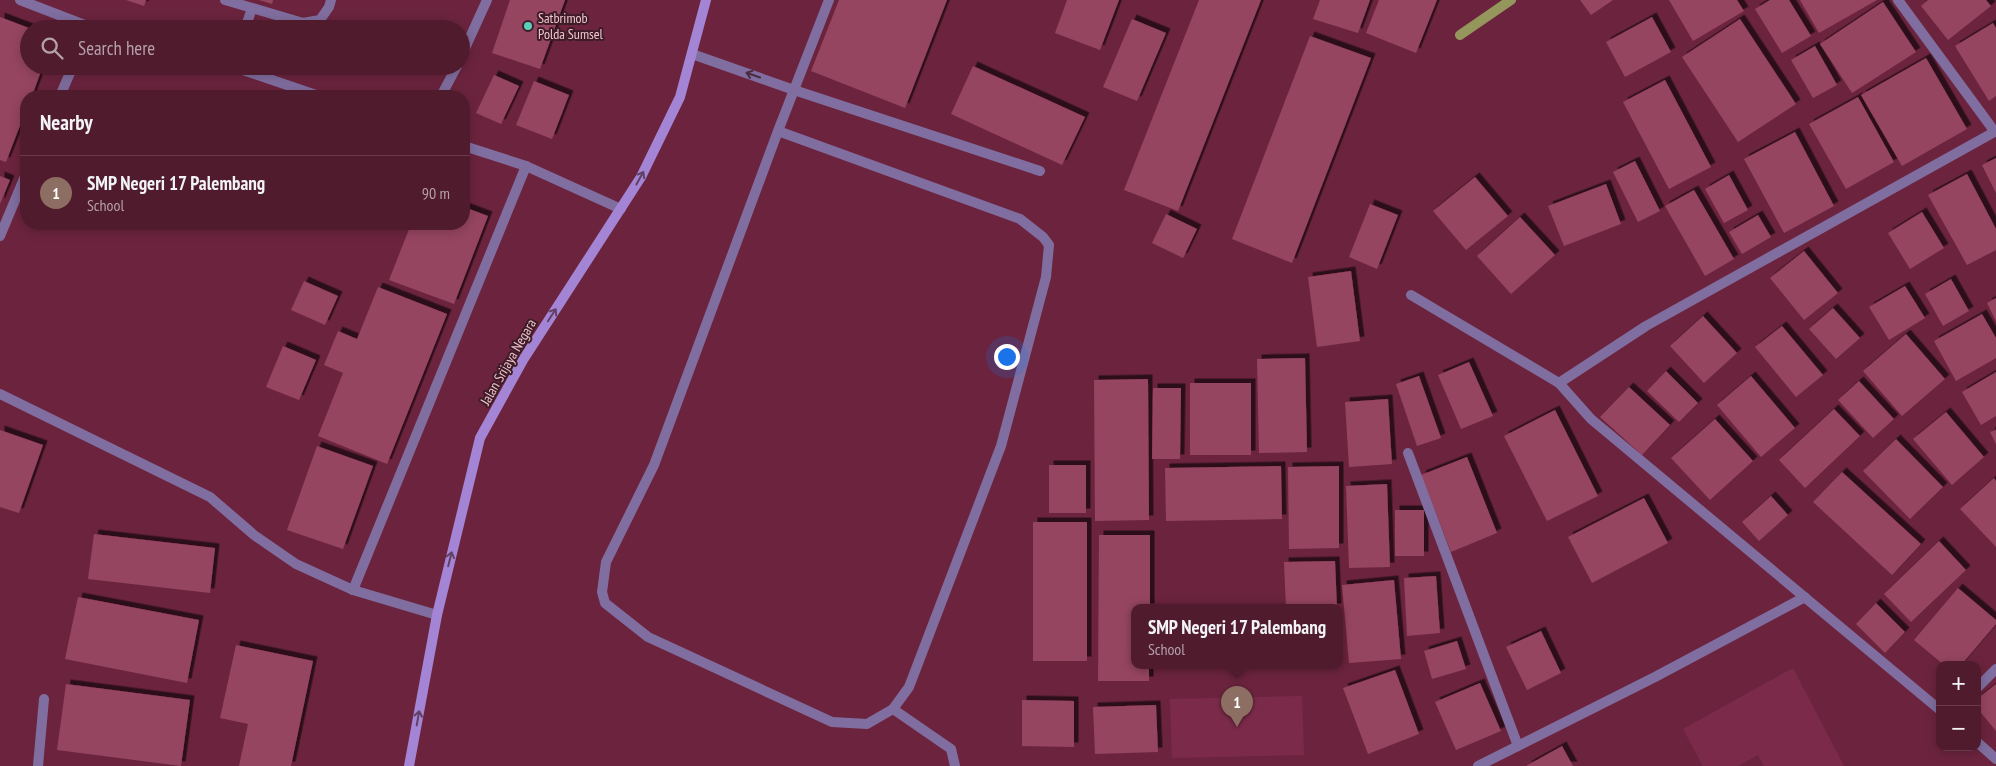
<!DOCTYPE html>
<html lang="en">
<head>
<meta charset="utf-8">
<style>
  body { margin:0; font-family:"PT Sans Narrow",sans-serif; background:#572436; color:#f1f3f6 }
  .controls { position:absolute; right:15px; bottom:15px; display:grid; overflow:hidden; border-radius:10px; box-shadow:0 2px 12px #0003 }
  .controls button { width:45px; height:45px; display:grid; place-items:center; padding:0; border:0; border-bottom:1px solid #67394a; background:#511b2e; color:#f1f3f6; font:25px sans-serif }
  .you { position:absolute; left:1006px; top:356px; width:18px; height:18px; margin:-12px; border:4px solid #fff; border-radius:50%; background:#1a73e8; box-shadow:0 0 0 8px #1a73e833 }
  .badge { display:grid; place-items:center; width:32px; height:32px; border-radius:50%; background:#ea580c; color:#fff; font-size:16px; font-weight:700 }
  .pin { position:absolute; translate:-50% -41px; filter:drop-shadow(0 1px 2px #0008) }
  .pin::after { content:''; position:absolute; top:26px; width:18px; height:15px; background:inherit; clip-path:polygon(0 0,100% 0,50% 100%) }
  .popup { position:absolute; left:1131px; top:604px; width:212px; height:65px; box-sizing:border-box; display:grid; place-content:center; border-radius:10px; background:#511b2e; filter:drop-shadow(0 1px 4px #0005); font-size:16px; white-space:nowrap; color:#b4a1aa }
  .popup b { font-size:19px; color:#f1f3f6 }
  .popup::after { content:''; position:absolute; left:50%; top:100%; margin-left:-10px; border:10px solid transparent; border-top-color:#511b2e }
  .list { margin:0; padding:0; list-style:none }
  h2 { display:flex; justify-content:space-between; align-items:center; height:65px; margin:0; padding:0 20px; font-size:21px }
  h2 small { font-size:16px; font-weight:400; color:#b4a1aa }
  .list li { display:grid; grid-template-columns:32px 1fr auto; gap:15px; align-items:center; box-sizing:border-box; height:75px; padding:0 20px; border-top:1px solid #67394a }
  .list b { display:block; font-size:19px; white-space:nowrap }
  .list p { margin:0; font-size:16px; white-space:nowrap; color:#b4a1aa }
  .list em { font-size:16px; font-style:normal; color:#b4a1aa }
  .icon { flex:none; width:28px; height:28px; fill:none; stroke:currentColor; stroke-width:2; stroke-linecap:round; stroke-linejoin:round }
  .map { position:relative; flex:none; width:1996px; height:766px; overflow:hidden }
  .search { position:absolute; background:#511b2e; box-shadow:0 2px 12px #0003; left:20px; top:20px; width:450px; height:55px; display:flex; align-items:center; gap:12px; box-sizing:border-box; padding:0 18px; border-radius:28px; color:#b4a1aa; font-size:19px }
  .panel { position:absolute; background:#511b2e; box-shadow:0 2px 12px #0003; left:20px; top:90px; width:450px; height:140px; border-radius:20px }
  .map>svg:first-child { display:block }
  .built { fill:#7b2b49 }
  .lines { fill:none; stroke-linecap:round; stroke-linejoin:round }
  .stream { stroke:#95965c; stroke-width:10 }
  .building { fill:#964460; filter:url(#shadow) }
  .lane { stroke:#816ea0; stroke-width:10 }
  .street { stroke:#816ea0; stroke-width:10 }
  .secondary { stroke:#a485d5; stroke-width:10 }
  .oneway { stroke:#4b2c3f }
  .oneway2 { stroke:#614164 }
  .poi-dot { fill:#5bcebb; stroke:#3d1c27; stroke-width:2 }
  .labels { text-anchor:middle; stroke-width:4; stroke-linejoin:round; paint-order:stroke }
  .poi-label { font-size:14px; fill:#f2c6d1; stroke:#3d1c27; text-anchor:start }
  .street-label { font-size:14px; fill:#f2c6d1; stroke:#3d1c27 }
</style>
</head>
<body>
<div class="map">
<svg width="1996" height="766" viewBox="0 0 1996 766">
  <defs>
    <filter id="shadow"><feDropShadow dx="4.5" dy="-4.5" stdDeviation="0" flood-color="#0009"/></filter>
  </defs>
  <rect width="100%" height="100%" fill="#6c243e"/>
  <g class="built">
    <path d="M1793,668l51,98h-80l-6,-11 -20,11h-35l-20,-37z"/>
    <path d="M1302,696l2,59 -132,3 -2,-59z"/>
  </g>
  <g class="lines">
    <path class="stream" d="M1460,35l51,-35"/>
  </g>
  <g class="building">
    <path d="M126,0h20l-2,6z"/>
    <path d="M259,0h14l-1,4z"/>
    <path d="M510,0h55l-25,69 -48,-16z"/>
    <path d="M839,0h108l-42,108 -94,-37z"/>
    <path d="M1067,0h52l-19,50 -45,-17z"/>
    <path d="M1199,0h62l-83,211 -54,-21z"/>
    <path d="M1320,0h50l-12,33 -45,-14z"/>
    <path d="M1379,0h58l-21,53 -50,-20z"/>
    <path d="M1580,0h33l-22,15z"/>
    <path d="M1669,0h68l7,11 -51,30z"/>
    <path d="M1770,0h19l22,36 -29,17 -27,-44z"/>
    <path d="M1800,0h77l-58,33z"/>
    <path d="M1928,0h58l5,6 -43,34 -27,-34z"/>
    <path d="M1883,2l33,50 -64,41 -32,-49z"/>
    <path d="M0,17l29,11v38h14l-11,30h-6v14l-20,52 -6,-2z"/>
    <path d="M1652,17l19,35 -46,25 -19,-35z"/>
    <path d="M1132,19l34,14 -29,68 -34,-14z"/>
    <path d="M1740,19l56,85 -58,38 -56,-85z"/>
    <path d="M1993,23l3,5v68l-7,5 -34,-55z"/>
    <path d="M1310,36l61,22 -79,205 -60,-24z"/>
    <path d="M1815,46l22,39 -24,13 -22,-38z"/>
    <path d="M1926,58l41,71 -65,37 -41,-71z"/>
    <path d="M973,66l112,51 -23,48 -111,-51z"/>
    <path d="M494,75l25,11 -18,38 -25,-11z"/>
    <path d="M1665,80l46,87 -42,22 -46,-87z"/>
    <path d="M534,81l35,14 -17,44 -36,-14z"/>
    <path d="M1858,97l36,65 -48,27 -37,-65z"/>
    <path d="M1795,132l39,74 -50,27 -40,-74z"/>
    <path d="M1996,158v35l-14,-28z"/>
    <path d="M1635,161l25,50 -22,11 -25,-50z"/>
    <path d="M1967,174l29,55v21l-29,15 -39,-70z"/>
    <path d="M1729,175l19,35 -24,13 -19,-34z"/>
    <path d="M0,176l10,4 -10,24z"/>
    <path d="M1475,177l33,39 -42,34 -33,-39z"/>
    <path d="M1606,184l15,40 -57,22 -16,-40z"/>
    <path d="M1694,190l40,69 -29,17 -40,-70z"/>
    <path d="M1370,204l28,11 -21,54 -28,-12z"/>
    <path d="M464,207l24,9 -34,88 -65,-24 22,-56h53z"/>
    <path d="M1922,212l22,36 -34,21 -22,-36z"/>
    <path d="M1166,214l31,15 -14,29 -31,-15z"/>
    <path d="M1758,215l13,22 -29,17 -13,-22z"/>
    <path d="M1520,217l35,38 -44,39 -34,-38z"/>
    <path d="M1804,251l34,42 -34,27 -34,-42z"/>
    <path d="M1351,271l9,70 -43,6 -9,-70z"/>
    <path d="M1951,279l18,32 -26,15 -18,-32z"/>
    <path d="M304,281l34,15 -13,29 -34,-15z"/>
    <path d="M1905,286l20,32 -36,22 -20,-33z"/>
    <path d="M378,287l69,27 -60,150 -69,-28 25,-63 -19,-8 14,-34 19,8z"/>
    <path d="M1996,298v23l-9,-18z"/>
    <path d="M1833,308l27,30 -24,21 -27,-30z"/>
    <path d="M1982,314l14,24v20l-40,23 -22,-40z"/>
    <path d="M1703,316l34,37 -33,30 -34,-37z"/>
    <path d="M1782,326l41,49 -27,22 -41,-50z"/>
    <path d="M1906,334l39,45 -43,37 -39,-45z"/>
    <path d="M283,346l33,14 -17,40 -33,-13z"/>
    <path d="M1305,358l2,94 -48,1 -2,-94z"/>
    <path d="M1469,362l24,54 -32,13 -23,-54z"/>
    <path d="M1666,371l32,32 -19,19 -32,-31z"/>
    <path d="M1996,372v44l-15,9 -19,-33z"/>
    <path d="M1419,376l22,62 -24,8 -21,-62z"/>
    <path d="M1751,376l44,52 -34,29 -44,-52z"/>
    <path d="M1148,379l1,141 -54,1 -1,-141z"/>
    <path d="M1859,381l35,38 -21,19 -35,-38z"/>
    <rect x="1190" y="383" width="61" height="72"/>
    <path d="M1629,387l41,38 -28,30 -42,-38z"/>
    <path d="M1153,388h28l-1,71h-28z"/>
    <path d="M1388,399l4,65 -43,3 -4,-65z"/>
    <path d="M1834,409l26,27 -55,52 -26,-28z"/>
    <path d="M1555,410l43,86 -51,25 -43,-85z"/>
    <path d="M1946,412l38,45 -32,28 -39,-46z"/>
    <path d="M1715,419l38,42 -43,39 -39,-42z"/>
    <path d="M0,430l43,15 -24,68 -19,-6z"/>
    <path d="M1996,430v14l-6,-12z"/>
    <path d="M1896,439l47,48 -33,32 -47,-48z"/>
    <path d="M317,446l56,20 -30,83 -56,-19z"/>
    <path d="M1467,457l30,76 -46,19 -30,-77z"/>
    <rect x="1049" y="465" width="37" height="48"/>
    <path d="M1281,466l1,53 -116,2 -1,-53z"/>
    <path d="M1339,466v82l-50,1 -1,-82z"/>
    <path d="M1842,472l79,72 -29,31 -79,-73z"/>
    <path d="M1994,478l2,3v66l-36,-38z"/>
    <path d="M1387,484l3,83 -41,1 -3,-82z"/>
    <path d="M1771,496l17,19 -29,26 -17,-19z"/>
    <path d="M1644,498l24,45 -76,40 -24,-46z"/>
    <rect x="1395" y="510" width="29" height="46"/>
    <rect x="1033" y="522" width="54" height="139"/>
    <path d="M94,534l121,14 -5,45 -122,-14z"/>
    <path d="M1099,535h51v73h-16v58h15v15h-51z"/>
    <path d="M1939,541l27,29 -55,52 -27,-28z"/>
    <path d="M1335,561l2,47h-51l-2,-46z"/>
    <path d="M1436,576l4,57 -33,3 -3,-58z"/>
    <path d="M1394,580l7,79 -52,4 -7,-78z"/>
    <path d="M1958,588l38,32v4l-35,41h-17l-30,-25z"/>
    <path d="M78,597l121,23 -12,63 -122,-24z"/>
    <path d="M1876,603l29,29 -20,21 -29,-29z"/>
    <path d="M1541,631l20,42 -34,17 -21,-43z"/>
    <path d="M1457,641l9,28 -34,10 -8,-28z"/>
    <path d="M236,645l77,16 -22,105h-52l9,-42 -28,-6z"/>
    <path d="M1395,670l24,64 -51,20 -25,-66z"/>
    <path d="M1480,683l21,48 -45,19 -21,-48z"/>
    <path d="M66,684l124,16 -9,66 -124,-16z"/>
    <path d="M1996,684v47l-19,-23v-9z"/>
    <path d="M1022,700l52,1v46l-52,-1z"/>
    <path d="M1156,705l2,47 -63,2 -2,-47z"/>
    <path d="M1562,746l11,20h-47z"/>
  </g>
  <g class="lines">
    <g class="lane">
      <path d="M692,54l102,36 246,81"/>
      <path d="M778,131l242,88 23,18 6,8 -3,32 -45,169 -92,241 -16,22 -26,15 -35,-2 -184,-85 -43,-34 -3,-11 4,-30 48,-97 124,-334 51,-131"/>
      <path d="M893,709l58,40 4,17"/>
    </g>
    <g class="street">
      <path d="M20,0l75,29"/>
      <path d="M225,0l78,23 17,-3 9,-13 2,-7"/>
      <path d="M1898,0l97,132"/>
      <path d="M245,29l7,-21"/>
      <path d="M461,57l26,-57"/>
      <path d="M231,66l88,30"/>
      <path d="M60,96l13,-30"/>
      <path d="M441,96l16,-30"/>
      <path d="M464,146l62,20 95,43"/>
      <path d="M0,236l26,-62"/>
      <path d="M1411,295l148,88"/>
      <path d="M0,394l210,103 44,38 42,29 57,26 84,25"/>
      <path d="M1408,453l110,293"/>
      <path d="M353,590l173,-424"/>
      <path d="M1977,688l19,-19"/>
      <path d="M1940,710l-349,-291 -32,-36 87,-57 350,-195"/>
      <path d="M1977,742l19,17"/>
      <path d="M38,766l6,-67"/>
      <path d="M1478,766l177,-89 150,-80"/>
    </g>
    <path class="secondary" d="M409,766l28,-151 43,-177 43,-78 118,-183 39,-80 26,-97"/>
  </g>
  <defs><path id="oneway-shaft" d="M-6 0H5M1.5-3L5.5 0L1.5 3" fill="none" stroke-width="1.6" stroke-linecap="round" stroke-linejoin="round" transform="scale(1.25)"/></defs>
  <use class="oneway" href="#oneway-shaft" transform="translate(753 75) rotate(-161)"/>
  <g class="oneway2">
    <use href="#oneway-shaft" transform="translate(640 178) rotate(-61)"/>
    <use href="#oneway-shaft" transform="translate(552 315) rotate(-57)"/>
    <use href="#oneway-shaft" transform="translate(450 559) rotate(-76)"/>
    <use href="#oneway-shaft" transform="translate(418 718) rotate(-80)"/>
  </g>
  <circle class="poi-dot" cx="528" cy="26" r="5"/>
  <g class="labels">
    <g class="poi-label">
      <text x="538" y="23">Satbrimob<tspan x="538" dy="16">Polda Sumsel</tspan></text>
    </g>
    <g class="street-label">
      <text transform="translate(508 362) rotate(-60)" y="5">Jalan Srijaya Negara</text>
    </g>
  </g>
</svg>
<div class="controls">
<button>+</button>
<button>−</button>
</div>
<div class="you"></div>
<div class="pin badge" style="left:1237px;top:727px;background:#8d6e63">1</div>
<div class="popup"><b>SMP Negeri 17 Palembang</b>School</div>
<div class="search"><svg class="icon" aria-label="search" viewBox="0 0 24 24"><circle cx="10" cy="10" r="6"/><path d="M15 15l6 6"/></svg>Search here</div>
<section class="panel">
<h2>Nearby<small></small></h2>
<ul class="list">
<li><span class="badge" style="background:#8d6e63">1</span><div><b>SMP Negeri 17 Palembang</b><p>School</p></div><em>90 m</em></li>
</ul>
</section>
</div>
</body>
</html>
